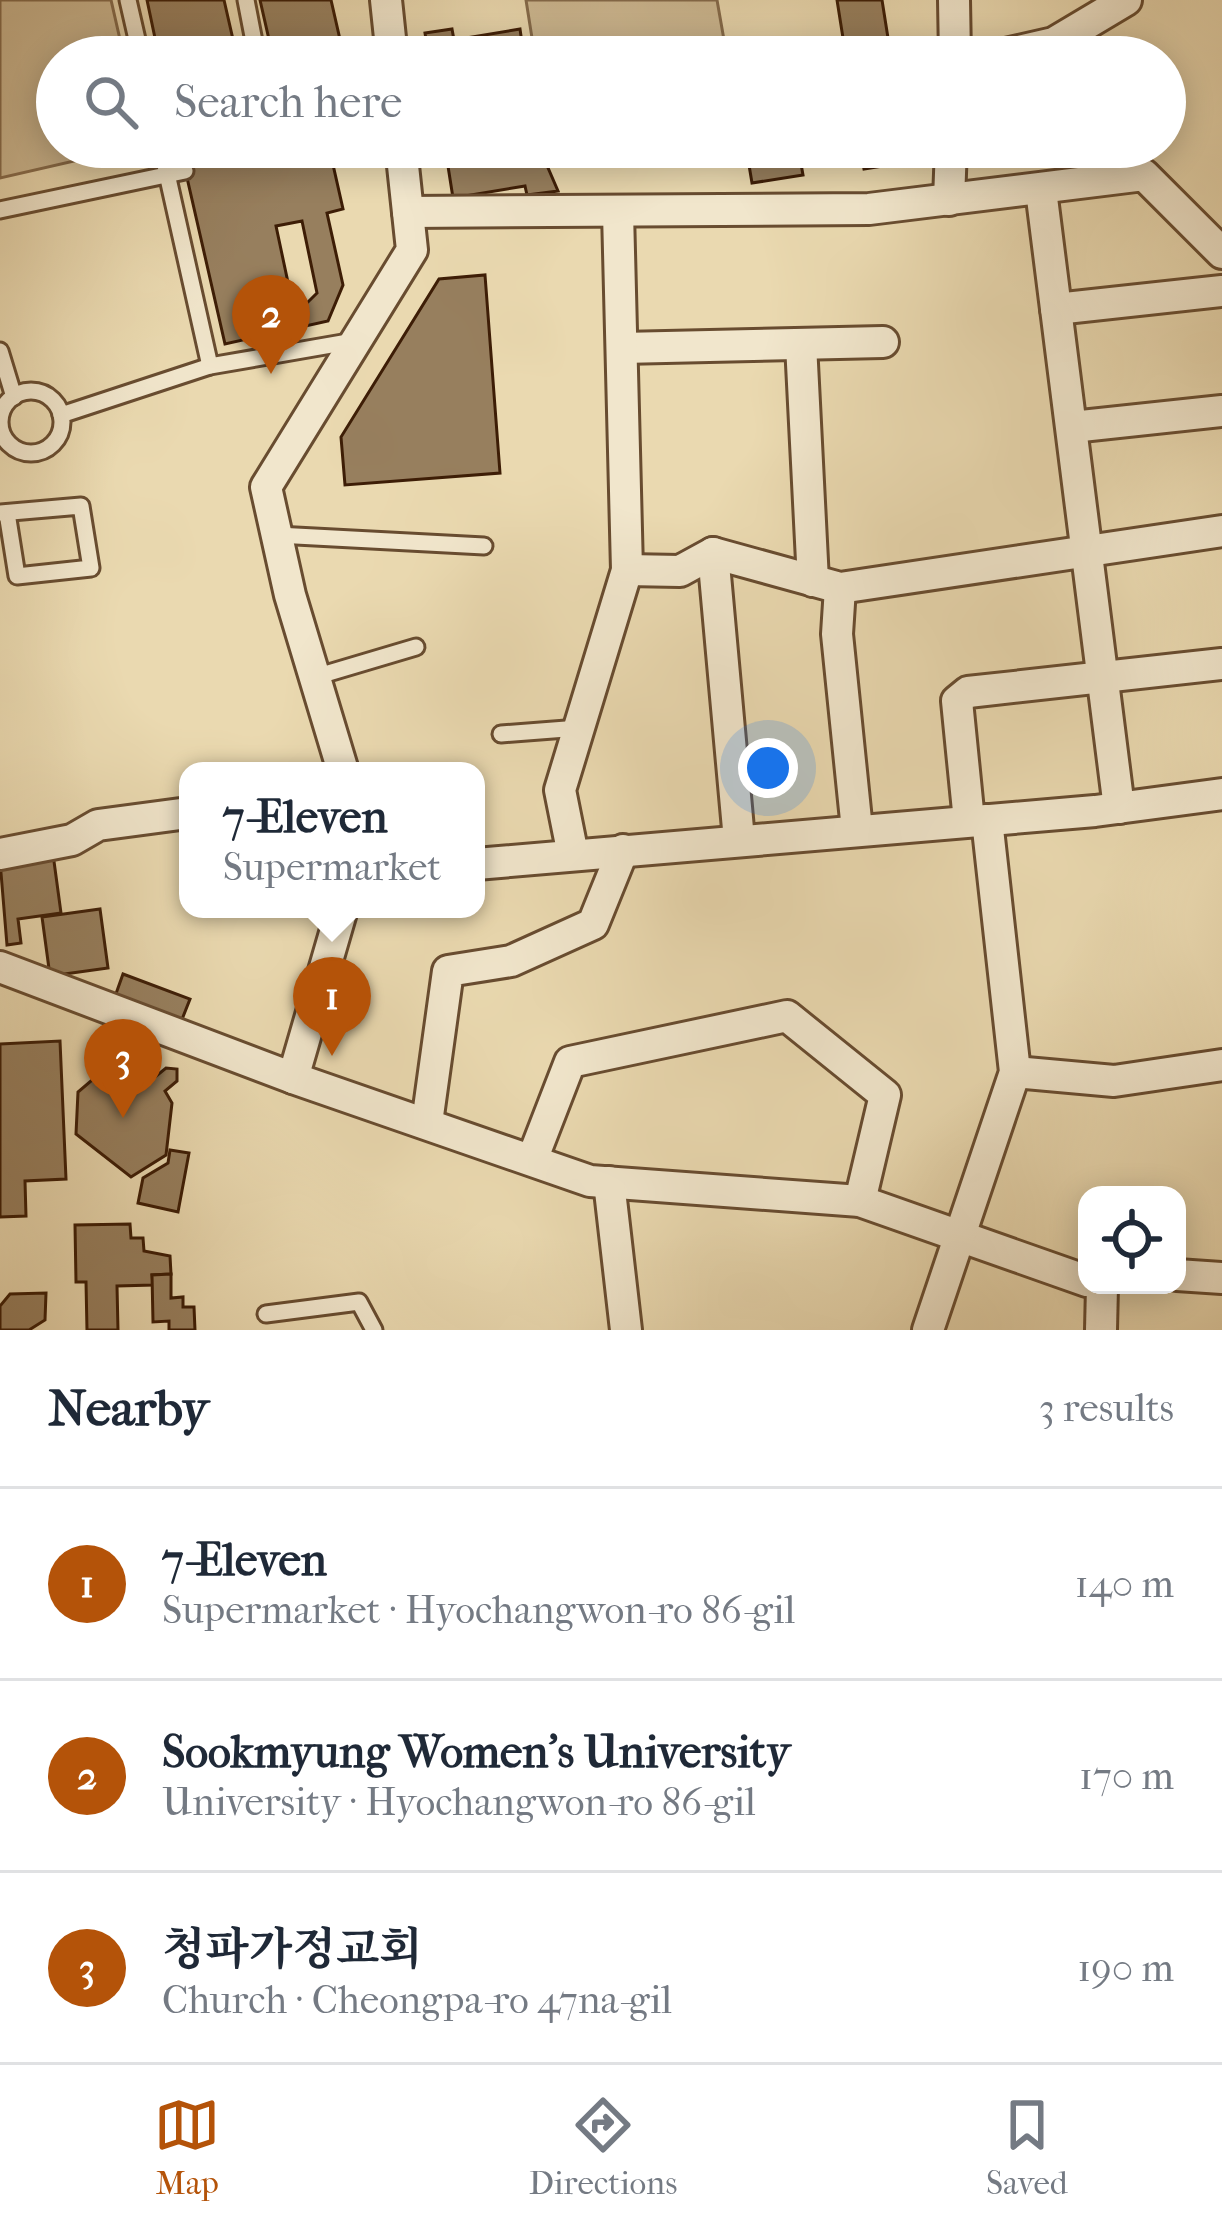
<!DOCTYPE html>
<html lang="en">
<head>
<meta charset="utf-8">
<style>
  body { margin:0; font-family:"IM FELL French Canon","Noto Serif KR",serif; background:#f6f6f7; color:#1f2937 }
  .controls { position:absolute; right:36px; bottom:36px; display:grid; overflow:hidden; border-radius:24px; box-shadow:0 6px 30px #0003 }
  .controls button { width:108px; height:108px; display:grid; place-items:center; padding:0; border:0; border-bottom:3px solid #e0e1e3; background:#fff; color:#1f2937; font:60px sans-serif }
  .you { position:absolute; left:768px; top:768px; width:42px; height:42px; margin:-30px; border:9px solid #fff; border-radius:50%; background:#1a73e8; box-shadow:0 0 0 18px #1a73e833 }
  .badge { display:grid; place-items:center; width:78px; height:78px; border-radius:50%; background:#b45309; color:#fff; font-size:39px; font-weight:700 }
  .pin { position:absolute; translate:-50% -99px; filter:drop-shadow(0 3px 6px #0008) }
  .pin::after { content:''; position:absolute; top:63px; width:42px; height:36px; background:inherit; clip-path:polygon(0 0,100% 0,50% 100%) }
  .popup { position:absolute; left:179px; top:762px; width:306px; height:156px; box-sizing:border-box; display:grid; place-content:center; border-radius:24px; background:#fff; filter:drop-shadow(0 3px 9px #0005); font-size:39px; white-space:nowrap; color:#747a83 }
  .popup b { font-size:45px; color:#1f2937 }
  .popup::after { content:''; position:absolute; left:50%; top:100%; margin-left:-24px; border:24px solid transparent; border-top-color:#fff }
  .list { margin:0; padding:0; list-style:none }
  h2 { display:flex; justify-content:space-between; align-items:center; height:156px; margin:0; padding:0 48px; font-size:51px }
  h2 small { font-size:39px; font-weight:400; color:#747a83 }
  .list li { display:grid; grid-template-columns:78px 1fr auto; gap:36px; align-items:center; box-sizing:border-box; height:192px; padding:0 48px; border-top:3px solid #e0e1e3 }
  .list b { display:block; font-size:45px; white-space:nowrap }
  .list p { margin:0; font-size:39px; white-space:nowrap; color:#747a83 }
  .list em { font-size:39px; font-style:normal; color:#747a83 }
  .icon { flex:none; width:66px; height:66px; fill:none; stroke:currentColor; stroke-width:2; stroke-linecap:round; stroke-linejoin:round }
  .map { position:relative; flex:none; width:1222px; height:1330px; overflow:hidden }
  .search { position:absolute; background:#fff; box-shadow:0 6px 30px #0003; left:36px; right:36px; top:36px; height:132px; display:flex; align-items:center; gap:30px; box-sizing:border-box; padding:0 42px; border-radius:66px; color:#747a83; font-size:45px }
  .sheet { height:732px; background:#fff }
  nav { display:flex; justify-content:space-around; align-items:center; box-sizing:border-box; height:168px; border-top:3px solid #e0e1e3; background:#fff; font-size:33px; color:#747a83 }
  nav a { display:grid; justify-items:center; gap:6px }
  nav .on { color:#b45309 }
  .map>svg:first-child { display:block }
  .green { fill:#cdb993; stroke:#856b4c; stroke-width:3 }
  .building { fill:#977f5e; stroke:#3d1d06; stroke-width:3; fill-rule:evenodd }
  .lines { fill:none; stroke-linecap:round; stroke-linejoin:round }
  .service-casing { stroke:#684c30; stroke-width:21 }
  .minor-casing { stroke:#684c30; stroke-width:36 }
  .service { stroke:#f1e6cc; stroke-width:15 }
  .minor { stroke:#f1e6cc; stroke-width:30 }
</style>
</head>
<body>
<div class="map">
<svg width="1222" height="1330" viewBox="0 0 1222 1330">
  <rect width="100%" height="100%" fill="#ead9b0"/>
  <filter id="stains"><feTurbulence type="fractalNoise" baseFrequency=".00167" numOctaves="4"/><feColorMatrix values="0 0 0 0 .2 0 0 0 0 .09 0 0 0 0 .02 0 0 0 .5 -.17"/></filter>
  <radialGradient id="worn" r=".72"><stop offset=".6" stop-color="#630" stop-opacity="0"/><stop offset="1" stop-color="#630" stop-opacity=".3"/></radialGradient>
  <g class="green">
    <path d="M0,0h111l13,57h-67v90h78l-135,31z"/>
    <path d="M526,0h191l10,57h-192z"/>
  </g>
  <g class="building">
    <path d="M147,0h77l13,57h-78z"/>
    <path d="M260,0h71l13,57h-71z"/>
    <path d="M837,0h45l9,57h-45z"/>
    <path d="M452,29l2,11 66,-11 4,28h-95l-4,-24z"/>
    <path d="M180,147h149l14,62 -16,4 16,72 -15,36 -103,23zM302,221l15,72 -10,10 -14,3 -17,-80z"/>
    <path d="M445,147h94l19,44 -31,4 -2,-9 -72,12z"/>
    <path d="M746,147h52l5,28 -51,8z"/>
    <path d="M860,147h45l3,15 -44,7z"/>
    <path d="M485,275l15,198 -155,12 -4,-48 98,-158z"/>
    <path d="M53,854l8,59 -43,6 3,24 -14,2 -7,-84z"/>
    <path d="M100,909l8,59 -58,8 -8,-59z"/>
    <path d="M123,974l67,25 -11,28 -66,-25z"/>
    <path d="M60,1041l6,138 -41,2 1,35 -26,1v-173z"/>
    <path d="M112,1063l36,3 7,11 11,-9 11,1v12l-12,10 7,12 -6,52 -35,22 -55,-43 2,-42z"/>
    <path d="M170,1150l19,3 -11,59 -40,-9 5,-25 25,-15z"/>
    <path d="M130,1224l1,14h12l1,13 26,5 1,18 -19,1 1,10 -36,1 1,44h-31l-1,-48h-10l-1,-57z"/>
    <path d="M171,1274v24l12,-1v10h11l1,23h-26v-9l-16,1 -1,-47z"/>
    <path d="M46,1293l-1,27 -16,10h-29v-24l10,-12z"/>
  </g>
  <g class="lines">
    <defs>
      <g id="service">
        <path d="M128,0l13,57"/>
        <path d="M246,0l11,57"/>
        <path d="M161,147l49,219"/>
        <path d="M0,210l185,-39"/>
        <path d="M0,351l14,46"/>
        <circle cx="31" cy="422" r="31"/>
        <path d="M61,415l149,-49 144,-25"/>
        <path d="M0,513l81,-7 10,62 -74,8 -10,-63"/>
        <path d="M277,535l207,11"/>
        <path d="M315,677l101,-30"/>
        <path d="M501,734l78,-6"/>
        <path d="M266,1314l93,-12 15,28"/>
      </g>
      <g id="minor">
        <path d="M386,0l6,57"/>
        <path d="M954,0l1,57"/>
        <path d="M992,57l62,-14 72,-43"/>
        <path d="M1041,190l78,618"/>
        <path d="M949,200l2,-53"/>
        <path d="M408,212l461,-3 275,-34 78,78"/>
        <path d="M1056,309l166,-18"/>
        <path d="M801,344l12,237"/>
        <path d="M622,348l261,-6"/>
        <path d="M1072,427l150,-16"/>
        <path d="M713,553l26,287"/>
        <path d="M627,570l53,1 33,-18 127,35 382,-57"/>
        <path d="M840,588l-3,46 20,196"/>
        <path d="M343,771l-53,-176 -24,-108 146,-237 -11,-103"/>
        <path d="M969,821l-12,-120 11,-9 254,-28"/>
        <path d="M0,854l72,-14 26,-15 90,-12"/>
        <path d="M573,855l-13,-65 67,-220 -9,-358"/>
        <path d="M476,864l619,-53 127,-17"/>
        <path d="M0,967l293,111 297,103 270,20 227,80"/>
        <path d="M1015,1072l99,9 108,-16"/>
        <path d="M293,1078l49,-169"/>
        <path d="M427,1123l21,-152 63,-10 82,-37 30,-74"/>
        <path d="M532,1160l38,-98 217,-46 98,79 -25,106"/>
        <path d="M609,1182l17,148"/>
        <path d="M1177,1275l45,3"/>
        <path d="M928,1330l87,-258 -28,-252"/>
        <path d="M1101,1330l1,-44"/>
      </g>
    </defs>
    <use href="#service" class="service-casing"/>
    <use href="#minor" class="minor-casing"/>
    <use href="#service" class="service"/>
    <use href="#minor" class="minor"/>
  </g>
  <rect width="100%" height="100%" filter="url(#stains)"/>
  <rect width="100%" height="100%" fill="url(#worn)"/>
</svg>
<div class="controls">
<button><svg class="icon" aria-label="locate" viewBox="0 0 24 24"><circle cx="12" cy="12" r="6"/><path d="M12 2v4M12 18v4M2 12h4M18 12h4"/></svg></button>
</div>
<div class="you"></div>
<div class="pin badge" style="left:332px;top:1056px">1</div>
<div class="popup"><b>7-Eleven</b>Supermarket</div>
<div class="pin badge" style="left:271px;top:374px">2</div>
<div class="pin badge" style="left:123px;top:1118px">3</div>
<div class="search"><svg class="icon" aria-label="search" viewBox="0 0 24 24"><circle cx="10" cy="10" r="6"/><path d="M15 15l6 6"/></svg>Search here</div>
</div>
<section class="sheet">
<h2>Nearby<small>3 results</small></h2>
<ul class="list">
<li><span class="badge">1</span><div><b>7-Eleven</b><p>Supermarket · Hyochangwon-ro 86-gil</p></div><em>140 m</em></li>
<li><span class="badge">2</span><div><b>Sookmyung Women's University</b><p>University · Hyochangwon-ro 86-gil</p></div><em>170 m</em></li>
<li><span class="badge">3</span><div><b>청파가정교회</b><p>Church · Cheongpa-ro 47na-gil</p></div><em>190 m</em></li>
</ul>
</section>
<nav>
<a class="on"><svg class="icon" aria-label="map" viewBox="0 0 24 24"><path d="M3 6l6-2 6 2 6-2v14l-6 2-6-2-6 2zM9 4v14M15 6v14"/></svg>Map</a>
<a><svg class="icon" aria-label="directions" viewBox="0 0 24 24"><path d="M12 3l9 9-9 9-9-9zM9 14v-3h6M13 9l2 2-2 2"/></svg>Directions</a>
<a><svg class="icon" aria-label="saved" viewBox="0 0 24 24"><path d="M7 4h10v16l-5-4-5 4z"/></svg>Saved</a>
</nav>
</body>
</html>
